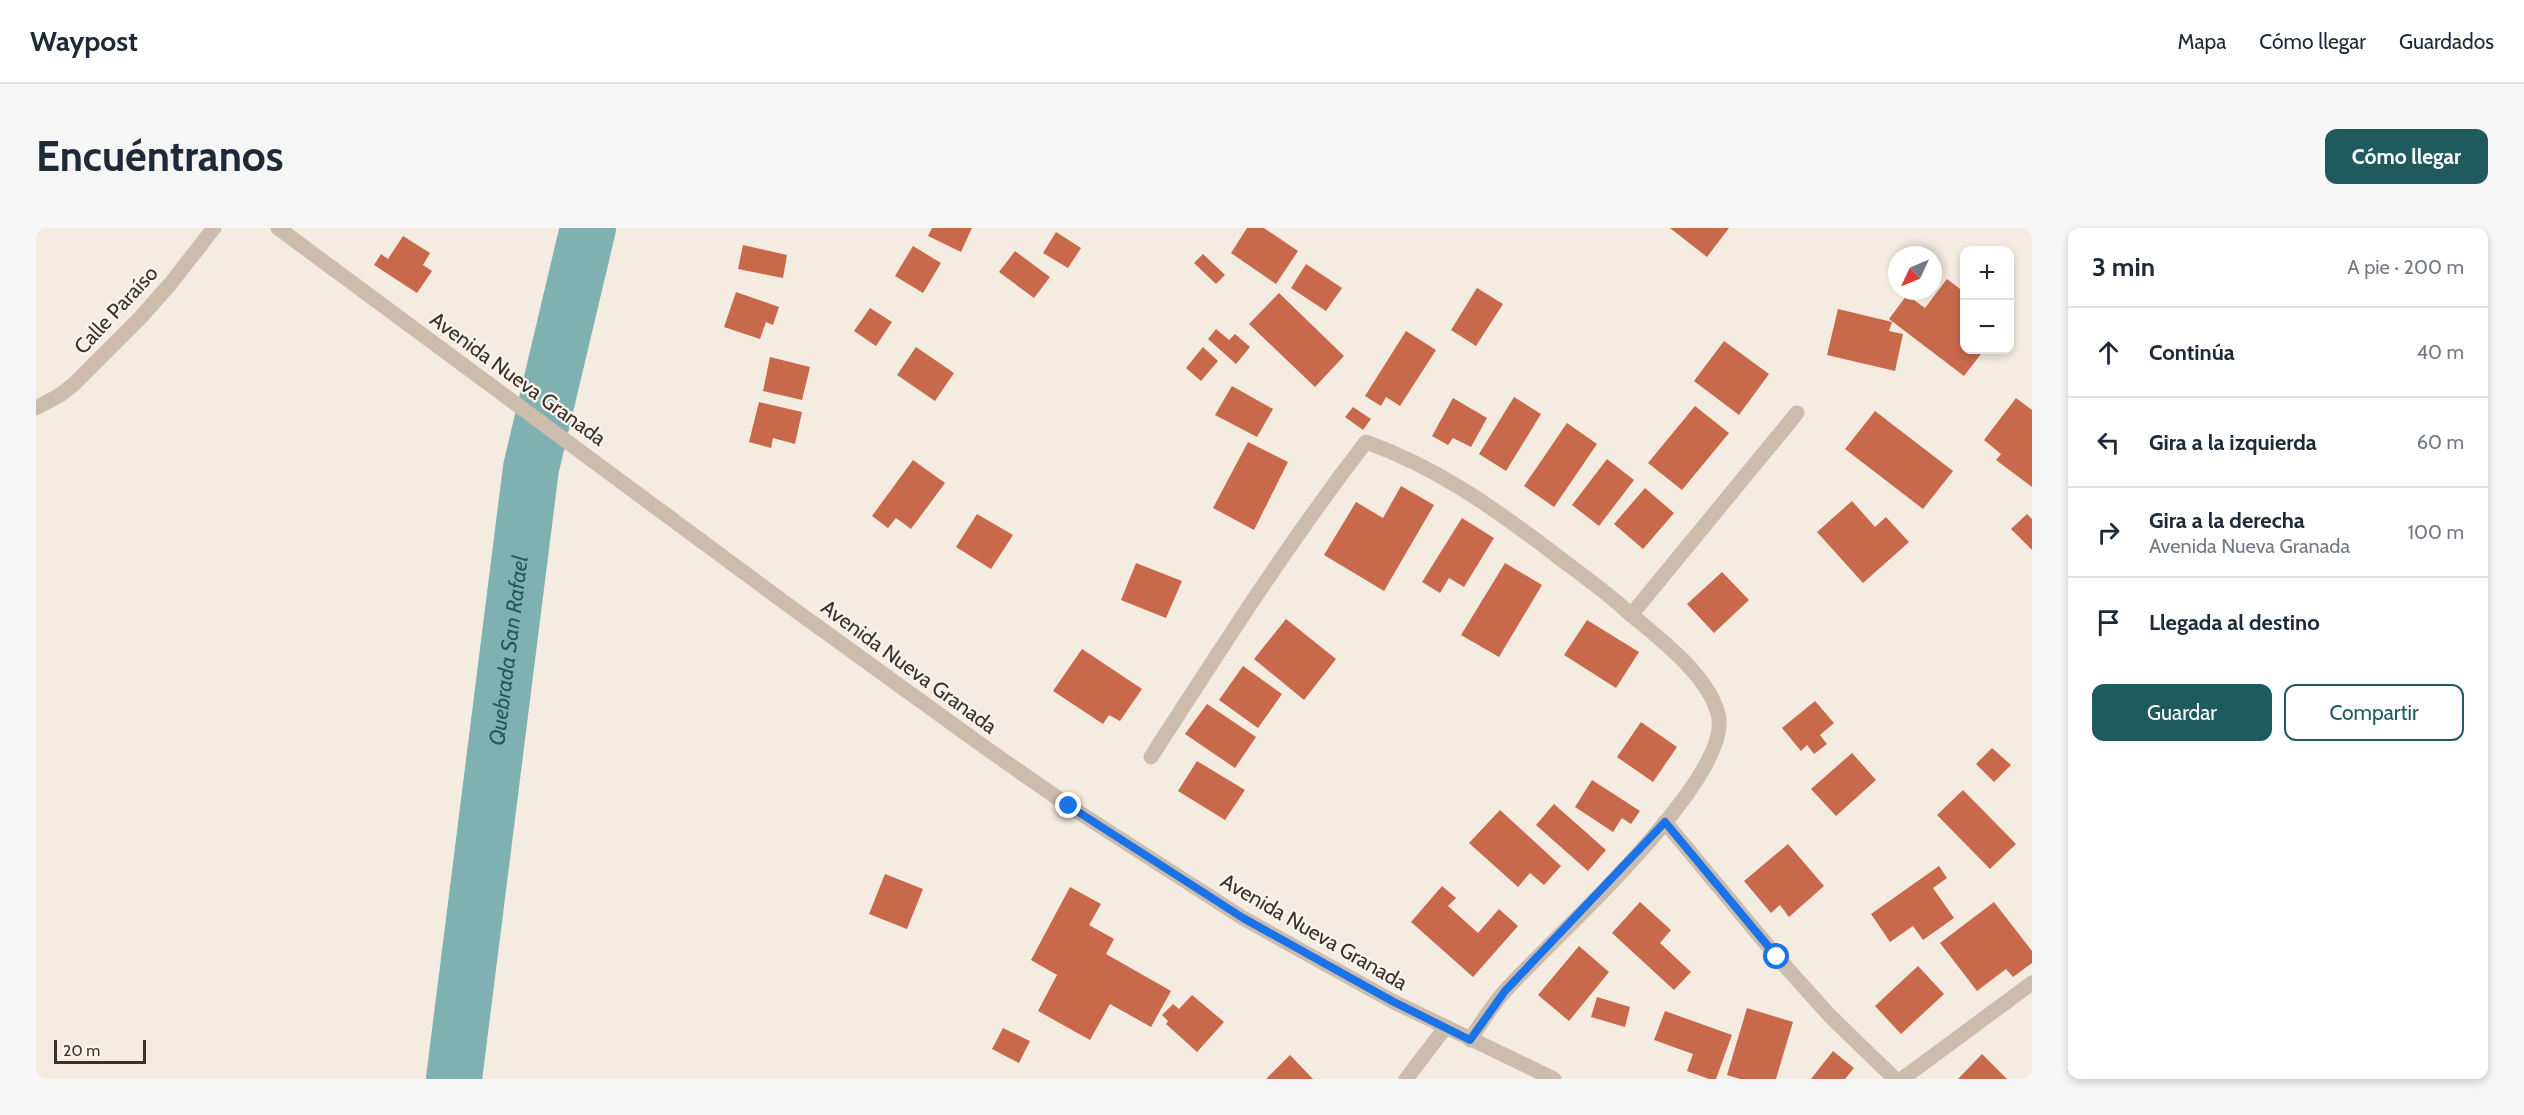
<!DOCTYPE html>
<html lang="es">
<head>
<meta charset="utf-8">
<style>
  body { margin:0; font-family:Cabin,sans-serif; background:#f6f6f7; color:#1f2937 }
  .controls { position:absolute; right:18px; top:18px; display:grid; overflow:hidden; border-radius:12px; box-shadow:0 3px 9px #0003 }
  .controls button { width:54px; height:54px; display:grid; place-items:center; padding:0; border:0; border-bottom:2px solid #e0e1e3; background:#fff; color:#1f2937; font:30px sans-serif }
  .compass { position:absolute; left:1852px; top:18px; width:54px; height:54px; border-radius:50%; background:#fff; box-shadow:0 3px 9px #0003; rotate:226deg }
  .scale { position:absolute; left:18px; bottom:15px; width:92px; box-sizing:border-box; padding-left:6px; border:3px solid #3b302b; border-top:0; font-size:16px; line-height:21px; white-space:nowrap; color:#3b302b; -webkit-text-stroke:4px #fbf5ee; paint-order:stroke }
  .stop { position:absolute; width:18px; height:18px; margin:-14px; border:4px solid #1a73e8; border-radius:50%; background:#fff }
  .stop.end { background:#1a73e8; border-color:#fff; box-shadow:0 2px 6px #0008 }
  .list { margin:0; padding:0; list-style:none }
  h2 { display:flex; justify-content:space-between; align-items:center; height:78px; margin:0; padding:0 24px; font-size:26px }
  h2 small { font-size:20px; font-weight:400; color:#747a83 }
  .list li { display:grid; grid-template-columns:39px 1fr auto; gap:18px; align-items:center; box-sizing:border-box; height:90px; padding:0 24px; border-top:2px solid #e0e1e3 }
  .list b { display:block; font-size:22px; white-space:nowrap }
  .list p { margin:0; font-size:20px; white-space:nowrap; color:#747a83 }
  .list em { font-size:20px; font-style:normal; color:#747a83 }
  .actions { display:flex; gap:12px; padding:18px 24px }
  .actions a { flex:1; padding:14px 0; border:2px solid #1f5a5e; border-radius:12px; text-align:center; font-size:21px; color:#1f5a5e }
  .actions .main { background:#1f5a5e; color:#fff }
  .icon { flex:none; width:33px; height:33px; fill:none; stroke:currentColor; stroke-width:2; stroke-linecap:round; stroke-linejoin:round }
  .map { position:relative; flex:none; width:1996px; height:851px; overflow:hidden; border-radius:12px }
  header { display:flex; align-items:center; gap:36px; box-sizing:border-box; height:84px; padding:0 30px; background:#fff; border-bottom:2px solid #e0e1e3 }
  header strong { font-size:28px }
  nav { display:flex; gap:33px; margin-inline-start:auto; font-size:21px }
  .intro { display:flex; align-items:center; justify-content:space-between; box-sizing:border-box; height:144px; padding:0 36px }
  h1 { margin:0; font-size:42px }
  .button { padding:15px 27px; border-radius:12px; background:#1f5a5e; color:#fff; font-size:21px; font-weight:700 }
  main { display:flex; gap:36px; padding:0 36px }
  aside { flex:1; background:#fff; border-radius:12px; box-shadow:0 3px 9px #0003 }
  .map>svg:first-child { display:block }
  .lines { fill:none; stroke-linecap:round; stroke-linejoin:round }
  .river { stroke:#7fb0b2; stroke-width:56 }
  .building { fill:#c8694b }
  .minor { stroke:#cdbbac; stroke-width:15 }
  .route { stroke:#1a73e8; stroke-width:8 }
  .labels { text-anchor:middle; stroke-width:4.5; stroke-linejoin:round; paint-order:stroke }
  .street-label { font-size:21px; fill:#3b302b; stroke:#fbf5ee }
  .water-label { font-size:22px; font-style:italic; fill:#1f5a5e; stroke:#fbf5ee }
</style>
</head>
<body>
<header>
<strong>Waypost</strong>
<nav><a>Mapa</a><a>Cómo llegar</a><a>Guardados</a></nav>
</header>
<div class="intro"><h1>Encuéntranos</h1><a class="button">Cómo llegar</a></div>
<main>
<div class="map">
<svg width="1996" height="851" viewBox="0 0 1996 851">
  <rect width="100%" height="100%" fill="#f4ebe1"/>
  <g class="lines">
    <path class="river" id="s1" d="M418,851l77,-611 57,-240"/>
  </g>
  <g class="building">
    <path d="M896,0h40l-11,24 -33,-16z"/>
    <path d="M1211,0h17l34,23 -22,33 -45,-31z"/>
    <path d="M1634,0h59l-22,29z"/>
    <path d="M1020,4l25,16 -13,20 -25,-15z"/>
    <path d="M367,8l27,17 -7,12 9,6 -15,22 -43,-28 7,-11 7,5z"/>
    <path d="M707,17l44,10 -4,23 -45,-9z"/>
    <path d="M877,18l28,17 -18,30 -28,-17z"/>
    <path d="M979,23l35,26 -16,21 -35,-26z"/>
    <path d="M1167,26l22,21 -9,9 -22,-21z"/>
    <path d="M1270,36l36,24 -16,23 -35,-23z"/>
    <path d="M1911,51l17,13v58h20l-20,26 -75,-57 18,-24 18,13z"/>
    <path d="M1441,60l26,16 -27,42 -25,-16z"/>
    <path d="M700,64l43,15 -6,18 -7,-3 -6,17 -36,-12z"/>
    <path d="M1243,65l65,63 -29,31 -66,-63z"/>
    <path d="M834,80l22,14 -16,24 -22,-15z"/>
    <path d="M1802,81l54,13 -3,9 14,3 -8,37 -68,-16z"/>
    <path d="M1180,101l13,11 6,-6 15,13 -14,17 -28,-25z"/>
    <path d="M1370,103l30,19 -36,56 -14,-9 -5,9 -16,-10z"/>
    <path d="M1688,113l45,33 -30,41 -45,-34z"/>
    <path d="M880,119l38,26 -19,28 -38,-26z"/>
    <path d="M1167,119l15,14 -17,20 -15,-13z"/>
    <path d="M734,129l40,10 -8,33 -39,-9z"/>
    <path d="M1196,158l41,23 -16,28 -42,-22z"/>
    <path d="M1478,169l27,17 -35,57 -27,-17z"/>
    <path d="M1417,170l34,20 -16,29 -18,-9 -5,7 -16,-9z"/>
    <path d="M1980,170l16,12v77l-36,-27 5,-6 -17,-14z"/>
    <path d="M723,174l43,10 -7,32 -22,-6 -2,10 -22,-6z"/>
    <path d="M1659,178l34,27 -47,57 -34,-27z"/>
    <path d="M1317,179l18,12 -8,11 -18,-13z"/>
    <path d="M1839,183l78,60 -30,38 -78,-60z"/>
    <path d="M1531,195l30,21 -43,63 -30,-21z"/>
    <path d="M1212,214l40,20 -34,68 -41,-22z"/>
    <path d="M1571,231l27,21 -35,46 -27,-21z"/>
    <path d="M877,232l32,23 -34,46 -15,-11 -8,10 -16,-12z"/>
    <path d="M1365,258l33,19 -50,86 -60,-36 32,-53 27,16z"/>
    <path d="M1609,260l29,25 -31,36 -29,-25z"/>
    <path d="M1816,273l23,26 11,-10 23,25 -46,41 -46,-51z"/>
    <path d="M941,286l36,21 -22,34 -35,-22z"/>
    <path d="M1991,286l5,5v31l-21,-21z"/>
    <path d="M1426,290l32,20 -30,49 -15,-9 -9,15 -18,-11z"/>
    <path d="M1100,335l46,18 -16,37 -45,-18z"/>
    <path d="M1469,335l37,22 -43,72 -38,-22z"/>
    <path d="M1686,344l27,28 -35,33 -27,-29z"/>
    <path d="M1250,391l50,40 -32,41 -50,-41z"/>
    <path d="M1551,392l52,32 -23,36 -52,-33z"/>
    <path d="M1046,421l60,40 -22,32 -11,-6 -6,9 -50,-33z"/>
    <path d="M1207,438l39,28 -24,34 -39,-28z"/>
    <path d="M1779,473l19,22 -14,12 7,9 -13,10 -7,-9 -6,6 -19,-23z"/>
    <path d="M1171,476l49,33 -21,31 -50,-34z"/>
    <path d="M1605,494l36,25 -24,35 -36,-25z"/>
    <path d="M1956,520l19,17 -17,17 -18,-18z"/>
    <path d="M1816,525l24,27 -40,36 -25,-27z"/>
    <path d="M1161,533l48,29 -20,30 -47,-29z"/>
    <path d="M1556,552l48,31 -9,13 -9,-6 -9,14 -38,-25z"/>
    <path d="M1927,562l53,54 -26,25 -53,-54z"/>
    <path d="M1518,576l52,46 -18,21 -52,-46z"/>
    <path d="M1464,582l61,56 -17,19 -14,-12 -12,14 -49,-44z"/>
    <path d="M1752,616l36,42 -35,31 -9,-12 -9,8 -27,-32z"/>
    <path d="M1903,638l8,12 -14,10 21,30 -31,22 -10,-14 -23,16 -19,-28z"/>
    <path d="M849,646l38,15 -16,40 -38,-15z"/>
    <path d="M1406,658l14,12 -8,8 30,27 21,-24 19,17 -45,51 -62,-55z"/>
    <path d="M1034,659l31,17 -12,21 25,14 -8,15 65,37 -20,36 -41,-23 -20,36 -52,-29 19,-36 -26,-15z"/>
    <path d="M1604,674l31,28 -11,13 31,29 -17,18 -62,-57z"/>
    <path d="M1958,674l38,49v12l-19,14 -7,-8 -29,22 -37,-48z"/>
    <path d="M1543,718l30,26 -40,49 -31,-26z"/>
    <path d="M1882,738l26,28 -43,40 -26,-28z"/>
    <path d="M1156,767l32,27 -27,30 -31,-28 2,-3 -6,-6 11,-11 6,5z"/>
    <path d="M1561,769l33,10 -5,20 -34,-10z"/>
    <path d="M1711,780l46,14 -17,57h-36l-13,-4z"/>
    <path d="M1629,783l67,24 -16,44h-7l-22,-8 6,-17 -39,-14z"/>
    <path d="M967,800l27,13 -11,22 -27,-14z"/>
    <path d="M1797,823l21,17 -9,11h-34z"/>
    <path d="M1946,826l25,25h-49z"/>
    <path d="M1254,827l23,24h-47z"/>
  </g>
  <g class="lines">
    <g class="minor">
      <path d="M242,0l510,377 195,141 86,60 174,112 149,83 162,78"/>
      <path d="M0,180l24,-13 13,-10 68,-68 30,-34 43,-55"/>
      <path d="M1595,387l166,-202"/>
      <path d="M1115,529c69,-107 137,-214 215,-315 70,25 123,63 182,107 24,19 49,36 72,56 32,29 87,66 98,109 18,64 -171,229 -214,278 -13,15 -23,31 -34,48"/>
      <path d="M1629,594l112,135 53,59 65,63"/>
      <path d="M1370,851l39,-51"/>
      <path d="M1866,851l130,-96"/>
    </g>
  </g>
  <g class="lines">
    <path class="route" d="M1033,578l174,112 149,83 78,39 35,-49 160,-169 112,135"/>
  </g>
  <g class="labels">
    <g class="street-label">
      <text transform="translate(80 82) rotate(-47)" y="7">Calle Paraíso</text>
      <text transform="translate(482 151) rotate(36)" y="7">Avenida Nueva Granada</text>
      <text transform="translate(873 439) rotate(36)" y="7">Avenida Nueva Granada</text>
      <text transform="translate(1278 704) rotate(30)" y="7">Avenida Nueva Granada</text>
    </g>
    <g class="water-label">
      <text dy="8" stroke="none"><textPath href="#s1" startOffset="432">Quebrada San Rafael</textPath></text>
    </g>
  </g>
</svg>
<div class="controls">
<button>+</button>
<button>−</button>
</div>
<svg class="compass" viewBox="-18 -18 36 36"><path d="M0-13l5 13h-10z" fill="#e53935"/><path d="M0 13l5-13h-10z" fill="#747a83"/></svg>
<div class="scale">20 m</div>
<div class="stop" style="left:1741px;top:729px"></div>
<div class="stop end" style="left:1033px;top:578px"></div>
</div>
<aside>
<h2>3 min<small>A pie · 200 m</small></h2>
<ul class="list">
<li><svg class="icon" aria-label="ahead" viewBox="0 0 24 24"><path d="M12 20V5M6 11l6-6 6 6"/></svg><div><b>Continúa</b></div><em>40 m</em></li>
<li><svg class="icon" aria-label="left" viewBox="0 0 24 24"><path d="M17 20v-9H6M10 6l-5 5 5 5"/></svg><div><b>Gira a la izquierda</b></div><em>60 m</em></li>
<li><svg class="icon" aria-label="right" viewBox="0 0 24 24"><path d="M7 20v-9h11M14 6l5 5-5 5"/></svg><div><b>Gira a la derecha</b><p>Avenida Nueva Granada</p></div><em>100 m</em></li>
<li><svg class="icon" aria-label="arrive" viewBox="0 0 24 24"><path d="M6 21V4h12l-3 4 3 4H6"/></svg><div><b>Llegada al destino</b></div></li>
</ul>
<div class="actions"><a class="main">Guardar</a><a>Compartir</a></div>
</aside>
</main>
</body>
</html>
